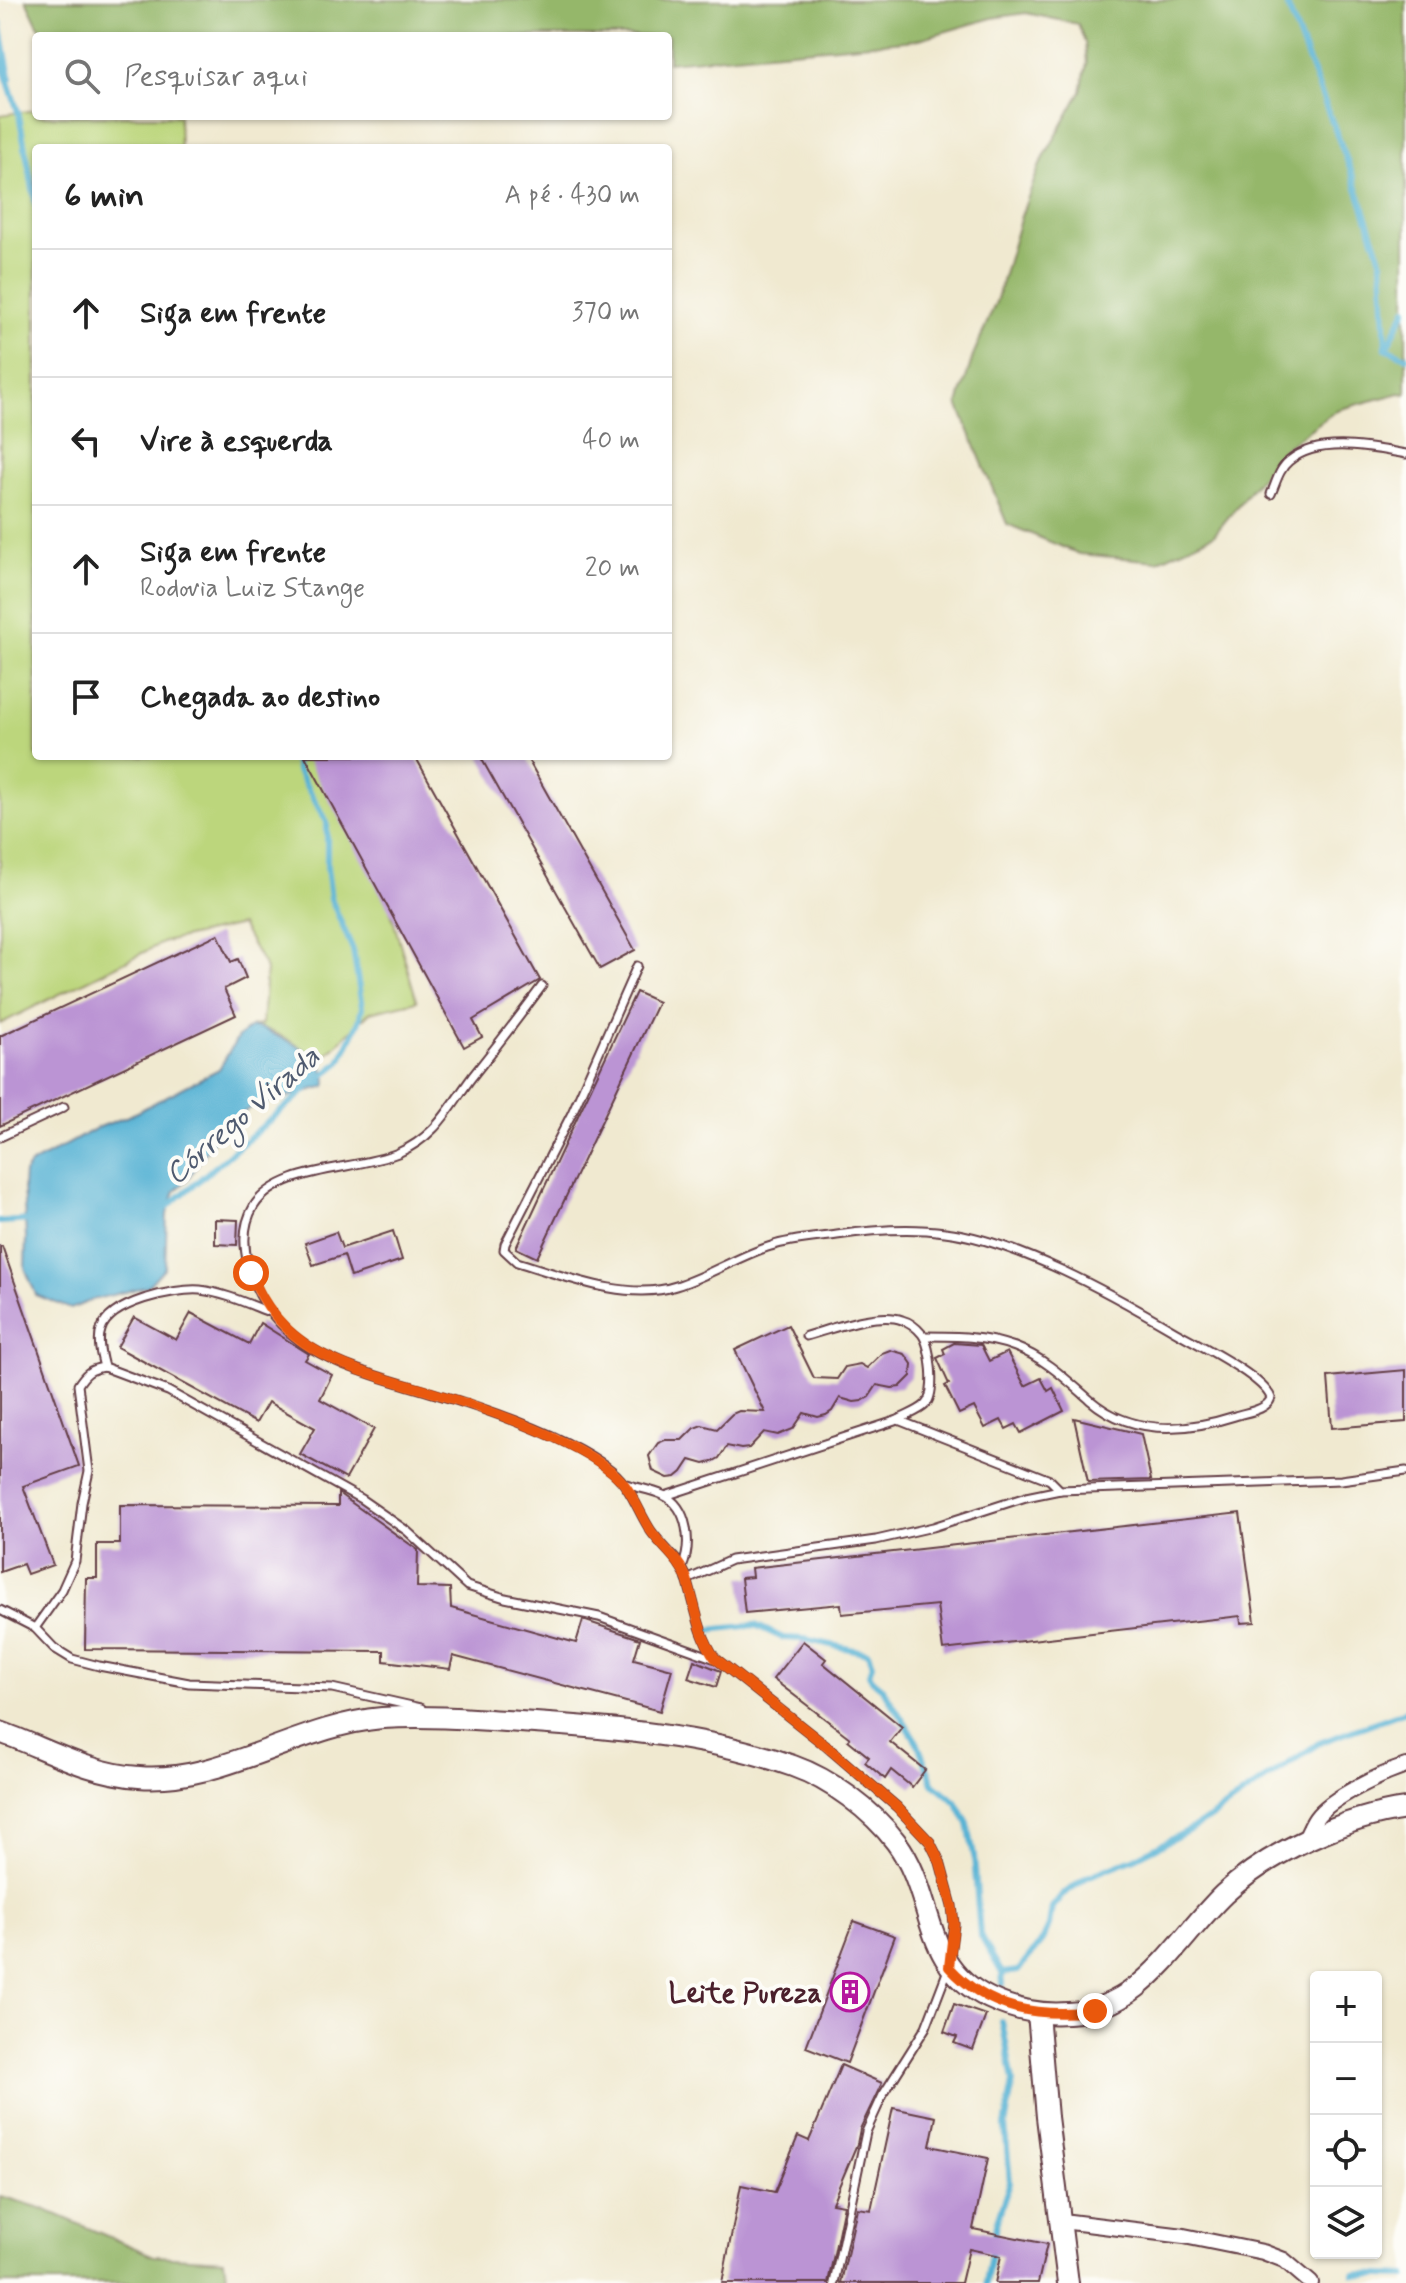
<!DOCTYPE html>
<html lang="pt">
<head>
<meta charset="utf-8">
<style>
  body { margin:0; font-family:Mynerve,sans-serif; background:#f6f6f6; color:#222 }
  .controls { position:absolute; right:24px; bottom:24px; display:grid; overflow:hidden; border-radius:8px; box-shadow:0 2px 6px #0004 }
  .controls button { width:72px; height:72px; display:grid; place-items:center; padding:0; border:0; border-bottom:2px solid #e0e0e0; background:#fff; color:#222; font:40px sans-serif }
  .stop { position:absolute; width:24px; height:24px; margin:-18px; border:6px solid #ea580c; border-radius:50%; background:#fff }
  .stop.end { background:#ea580c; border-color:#fff; box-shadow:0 2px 8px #0008 }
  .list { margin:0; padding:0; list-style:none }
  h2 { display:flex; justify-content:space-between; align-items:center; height:104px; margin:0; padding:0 32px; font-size:34px }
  h2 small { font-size:26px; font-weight:400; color:#767676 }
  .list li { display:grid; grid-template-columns:52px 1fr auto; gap:24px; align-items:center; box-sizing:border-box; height:128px; padding:0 32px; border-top:2px solid #e0e0e0 }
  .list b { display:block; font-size:30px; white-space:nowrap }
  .list p { margin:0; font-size:26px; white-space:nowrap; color:#767676 }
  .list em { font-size:26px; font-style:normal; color:#767676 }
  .icon { flex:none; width:44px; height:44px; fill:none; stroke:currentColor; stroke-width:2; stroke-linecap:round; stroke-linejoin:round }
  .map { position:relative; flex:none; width:1406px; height:2283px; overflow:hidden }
  .search { position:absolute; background:#fff; box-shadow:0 2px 6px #0004; left:32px; top:32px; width:640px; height:88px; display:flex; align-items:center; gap:20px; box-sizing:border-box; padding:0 28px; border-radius:8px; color:#767676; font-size:30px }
  .panel { position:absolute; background:#fff; box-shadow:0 2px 6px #0004; left:32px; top:144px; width:640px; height:616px; border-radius:8px }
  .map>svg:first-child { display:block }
  .green { fill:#bcd67b; stroke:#837a53; stroke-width:2 }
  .forest { fill:#95b76b; stroke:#706b4b; stroke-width:2 }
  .water { fill:#56b2d4; stroke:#506880; stroke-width:2 }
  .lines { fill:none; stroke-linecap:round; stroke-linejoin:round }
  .stream { stroke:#56b2d4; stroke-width:6 }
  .building { fill:#bb94d4 }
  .lane-casing { stroke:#633d44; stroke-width:11 }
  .street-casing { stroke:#633d44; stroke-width:18 }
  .secondary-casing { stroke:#633d44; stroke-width:24 }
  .lane { stroke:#fff; stroke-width:7 }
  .street { stroke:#fff; stroke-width:14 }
  .secondary { stroke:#fff; stroke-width:20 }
  .route { stroke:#ea580c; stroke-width:10 }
  .labels { text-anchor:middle; stroke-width:8; stroke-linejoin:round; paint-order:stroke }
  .poi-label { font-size:28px; font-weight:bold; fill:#4a1f2b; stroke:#fdfcf7; text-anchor:end }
  .water-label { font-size:30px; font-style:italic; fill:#4f5a6f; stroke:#fdfcf7 }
</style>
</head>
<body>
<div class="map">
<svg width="1406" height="2283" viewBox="0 0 1406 2283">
  <rect width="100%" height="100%" fill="#fdfcf7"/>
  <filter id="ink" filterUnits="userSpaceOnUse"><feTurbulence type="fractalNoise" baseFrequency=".0125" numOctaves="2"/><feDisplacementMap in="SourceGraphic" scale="16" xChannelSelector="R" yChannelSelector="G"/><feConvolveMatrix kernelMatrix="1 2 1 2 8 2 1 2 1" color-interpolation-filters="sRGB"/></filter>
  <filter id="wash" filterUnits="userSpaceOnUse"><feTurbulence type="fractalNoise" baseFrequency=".006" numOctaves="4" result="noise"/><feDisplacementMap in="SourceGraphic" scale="32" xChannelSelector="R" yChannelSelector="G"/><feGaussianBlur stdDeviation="1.8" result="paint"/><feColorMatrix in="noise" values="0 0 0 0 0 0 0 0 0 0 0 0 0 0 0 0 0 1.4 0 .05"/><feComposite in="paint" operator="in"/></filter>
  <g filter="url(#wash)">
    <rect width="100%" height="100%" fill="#f0e9d0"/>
    <path class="green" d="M36,110v6h143l1,32h-144v608h288l49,96 44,149 -47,11 -51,50c-13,-13 -50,-36 -68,-35l11,-3 4,-55 -25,-44 -77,17 -164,82v-909z"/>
    <g class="forest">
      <path d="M26,0h1380v394l-6,-1 -63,17 -54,39 -69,86 -57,26 -78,-7 -72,-30 -49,-120 16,-51 22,-51 25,-86 19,-51 41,-74 6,-28 -2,-20 -7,-19 -52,-11 -34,5 -76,22 -248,22v-26h-619l-11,-11z"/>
      <path d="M0,2196l41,12 113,48 70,4 3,23h-227z"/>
    </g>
    <path class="water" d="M251,1027c10,0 15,3 24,8 22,10 54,22 51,51l-76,22 -21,15 -15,17 -27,40 -12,11 -8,23 -2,53 -17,19 -56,14 -21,9 -35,-14 -11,-27 1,-31 -3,-50 1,-14 6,-8 67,-37 34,-13 88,-46 19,-32z"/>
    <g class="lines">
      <g class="stream">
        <path d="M1285,0l68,176 29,86 4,86"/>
        <path d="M0,23l10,55"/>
        <path d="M0,57l19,58 17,91"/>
        <path d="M1388,345l18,-36"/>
        <path d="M1386,348l20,9"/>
        <path d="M294,756l3,14 30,52v45l4,32 22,51 9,57 -3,14 -19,41 -21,17"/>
        <path d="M166,1208l141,-119"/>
        <path d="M0,1222l33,-2"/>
        <path d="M708,1630l47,-5 28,13 21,1 64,14 4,11 -3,10 4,7 10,8 34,53 16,41 24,20 11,21 6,32 6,79 22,38 1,11"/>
        <path d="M1002,1973l16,-2 24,-30 7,-15 3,-19 13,-14 22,-16 48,-19 64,-33 120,-82 87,-32"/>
        <path d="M1354,2274l52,2"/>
        <path d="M986,2283l10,-59 14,-42 -5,-56 8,-44 -11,-61"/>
      </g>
    </g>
    <g id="blocks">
      <g class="building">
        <path d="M305,756h110l125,224 -67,40 9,17 -18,10z"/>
        <path d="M480,756h46l109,194 -35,19z"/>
        <path d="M218,934l13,28 7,-3 8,19 -22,11 12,26 -236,111v-90z"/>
        <path d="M636,992l22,10 -121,256 -21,-10z"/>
        <path d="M215,1219l23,1 -1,25 -22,-1z"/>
        <path d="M393,1231l9,29 -51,17 -7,-22 -31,10 -8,-22 31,-11 6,16z"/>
        <path d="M0,1246h2l77,220 -56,20 30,79 -26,9 -4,-10 -23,8z"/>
        <path d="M191,1313l58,31 11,-21 49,31 -4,6 27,15 -12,24 54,30 -28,50 -46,-25 15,-26 -47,-26 -12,21 -139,-76 17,-30 42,23z"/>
        <path d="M788,1325l26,53 23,1 8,-12 15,-3 7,4 15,-15 8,-3 15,4 7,10 -1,12 -11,11 -8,1 -15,-3 -8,12 -7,4 -8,1 -14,-4 -8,13 -6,4 -8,2 -14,-4 -11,16 -15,6 -14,-3 -15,16 -8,1 -14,-3 -8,12 -7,4 -8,2 -14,-4 -8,12 -6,5 -8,1 -15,-7 -4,-15 9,-13 7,-3h17l12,-12 8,-3 15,4 15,-15 7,-3 26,1 -30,-62z"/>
        <path d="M954,1343l27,2 8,16 18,-9 18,34 16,-8 7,13 5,-3 11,23 -43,22 -5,-9 -10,5 -5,-9 -16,8 -11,-21 -15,7 -14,-28 4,-2 -12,-26 8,-4 -2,-5z"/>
        <path d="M1406,1370v52l-74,6 -4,-51z"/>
        <path d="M1074,1418l67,16 10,46 -63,2z"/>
        <path d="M338,1493l80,57 -1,37 33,1 1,20 125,35 7,-23 57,19 -6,20 38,10 -12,42 -207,-55 -3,13 -66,-8v-10l-299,-2 1,-71h11v-34h23v-39l218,1z"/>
        <path d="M1240,1513l15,109 -14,1 -1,-7 -297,34 -6,-45 -95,9 -1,-10 -96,9 -4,-35 11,-1 -1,-9z"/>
        <path d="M803,1641l23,18 -3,4 79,64 -12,15 35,28 -13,17 -21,-17 -6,9 -20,-17 4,-5 -21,-17 2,-2 -77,-59z"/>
        <path d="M694,1660l27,11 -5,16 -28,-9z"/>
        <path d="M854,1921l41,15 -48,127 -41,-16z"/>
        <path d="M954,2004l32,11 -13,35 -19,-7 3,-6 -13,-5z"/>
        <path d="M841,2065l41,18 -22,46 -3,15 -25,59 12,2 -16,78h-106l19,-98 34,7 23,-56 11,5z"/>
        <path d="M893,2108l43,9 -6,29 58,12 -15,71 74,15 -9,39h-43l6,-27 -32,-7 -8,34h-120l16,-75 14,2z"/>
      </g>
    </g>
  </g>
  <g filter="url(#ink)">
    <use href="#blocks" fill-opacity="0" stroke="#633d44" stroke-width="2"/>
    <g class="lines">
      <defs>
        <g id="lane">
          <path d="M1271,494c5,-11 8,-25 18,-33 30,-25 83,-13 117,-7"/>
          <path d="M637,966l-65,147 -67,131 -1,6 13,12c47,14 111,40 159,24 33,-10 62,-30 95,-40 21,-7 44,-8 66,-11 35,-5 73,-8 108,-3 72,9 165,61 228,98 22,13 90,46 98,68 -4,12 -24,14 -36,18 -50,16 -103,20 -145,-16 -23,-20 -45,-42 -75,-53 -30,-11 -59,-11 -91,-11"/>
          <path d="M542,986c-23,31 -46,61 -70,91 -24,32 -35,59 -74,76 -44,18 -118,13 -144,53 -11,18 -11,38 -6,58 23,91 111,106 188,130 50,15 136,44 176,77 20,17 25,39 39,60 12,17 30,29 36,48 9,29 11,54 28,79l111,88 71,61 33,35 10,20 12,44 2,18 -4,31"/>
          <path d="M0,1137l64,-30"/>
          <path d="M104,1367c-3,-11 -7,-26 -3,-37 8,-28 74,-42 99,-40 25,3 48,14 72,23"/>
          <path d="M898,1420l152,60 10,10"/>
          <path d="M626,1484c12,4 26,6 37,11 26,12 29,50 19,73"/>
          <path d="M665,1496l233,-76c9,-5 21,-9 27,-15 12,-11 6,-60 -3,-71 -5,-6 -12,-12 -20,-14 -24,-9 -71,9 -96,16"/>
          <path d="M687,1580l44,-20 145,-20 57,-13 93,-30 34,-7 281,-10 65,-9"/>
          <path d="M0,1610l35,18 19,20 18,11 27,7 90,17 143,5 89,20"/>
          <path d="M35,1628l27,-38 13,-29 7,-58 7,-32 -11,-86c7,-11 12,-16 26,-18l64,24 193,108 46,32 60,55 38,12 94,19 114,41"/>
          <path d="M834,2283l32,-151 17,-37 43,-68 23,-60"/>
        </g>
        <g id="street">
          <path d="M1304,1841c4,-7 7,-16 12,-23 15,-21 66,-44 90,-52"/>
          <path d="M1062,2221l122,15 79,16 21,8 27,23"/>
        </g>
        <g id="secondary">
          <path d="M0,1732c45,16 89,42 139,45 80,7 160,-52 243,-59 46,-3 93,1 138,4 91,6 187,13 273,44 37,13 79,44 103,76 40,53 24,123 93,156 25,12 52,17 79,15 75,-3 108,-73 156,-119 45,-42 121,-77 182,-85"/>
          <path d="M1038,2013l9,104 21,166"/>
        </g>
      </defs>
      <use href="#lane" class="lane-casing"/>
      <use href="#street" class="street-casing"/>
      <use href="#secondary" class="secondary-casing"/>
      <use href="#lane" class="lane"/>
      <use href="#street" class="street"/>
      <use href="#secondary" class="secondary"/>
    </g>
  </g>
  <g class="lines" filter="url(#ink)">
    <path class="route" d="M251,1273c31,84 107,97 183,120 52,16 136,45 177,78 21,16 26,39 40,60 11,16 29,29 36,48 9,28 11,54 28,79l111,88 71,61 33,35 10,20 12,44 2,18 -5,43c40,44 89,50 146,44"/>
  </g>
  <defs>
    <symbol id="building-ring" viewBox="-11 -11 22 22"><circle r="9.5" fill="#fdfcf7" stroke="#b5179e" stroke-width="1.5"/><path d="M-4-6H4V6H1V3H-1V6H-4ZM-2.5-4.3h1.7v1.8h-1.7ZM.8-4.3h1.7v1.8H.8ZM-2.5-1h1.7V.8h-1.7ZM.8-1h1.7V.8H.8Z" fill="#b5179e"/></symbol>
  </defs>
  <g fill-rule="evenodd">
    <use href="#building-ring" x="828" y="1970" width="44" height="44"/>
  </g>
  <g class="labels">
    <g class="poi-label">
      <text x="822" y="2002">Leite Pureza</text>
    </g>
    <g class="water-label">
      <text transform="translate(242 1115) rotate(-41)" y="10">Córrego Virada</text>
    </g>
  </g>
</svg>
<div class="controls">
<button>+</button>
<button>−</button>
<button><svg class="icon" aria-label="locate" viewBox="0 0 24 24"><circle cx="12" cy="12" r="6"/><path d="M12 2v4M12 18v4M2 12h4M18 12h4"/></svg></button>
<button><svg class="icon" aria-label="layers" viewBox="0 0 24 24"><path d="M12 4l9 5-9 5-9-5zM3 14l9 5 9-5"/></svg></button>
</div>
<div class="stop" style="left:251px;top:1273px"></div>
<div class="stop end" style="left:1095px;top:2011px"></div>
<div class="search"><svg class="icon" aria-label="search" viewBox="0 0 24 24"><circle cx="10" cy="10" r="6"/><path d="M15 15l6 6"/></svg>Pesquisar aqui</div>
<section class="panel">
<h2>6 min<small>A pé · 430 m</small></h2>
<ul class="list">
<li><svg class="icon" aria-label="ahead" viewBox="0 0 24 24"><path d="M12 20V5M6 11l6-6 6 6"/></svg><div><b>Siga em frente</b></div><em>370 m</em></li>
<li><svg class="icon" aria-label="left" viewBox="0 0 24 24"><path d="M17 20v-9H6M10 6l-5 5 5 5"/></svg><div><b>Vire à esquerda</b></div><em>40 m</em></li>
<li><svg class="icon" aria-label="ahead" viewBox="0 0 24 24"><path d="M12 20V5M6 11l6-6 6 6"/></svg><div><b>Siga em frente</b><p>Rodovia Luiz Stange</p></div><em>20 m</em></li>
<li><svg class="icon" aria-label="arrive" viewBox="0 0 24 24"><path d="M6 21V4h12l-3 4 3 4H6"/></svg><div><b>Chegada ao destino</b></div></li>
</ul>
</section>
</div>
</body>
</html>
